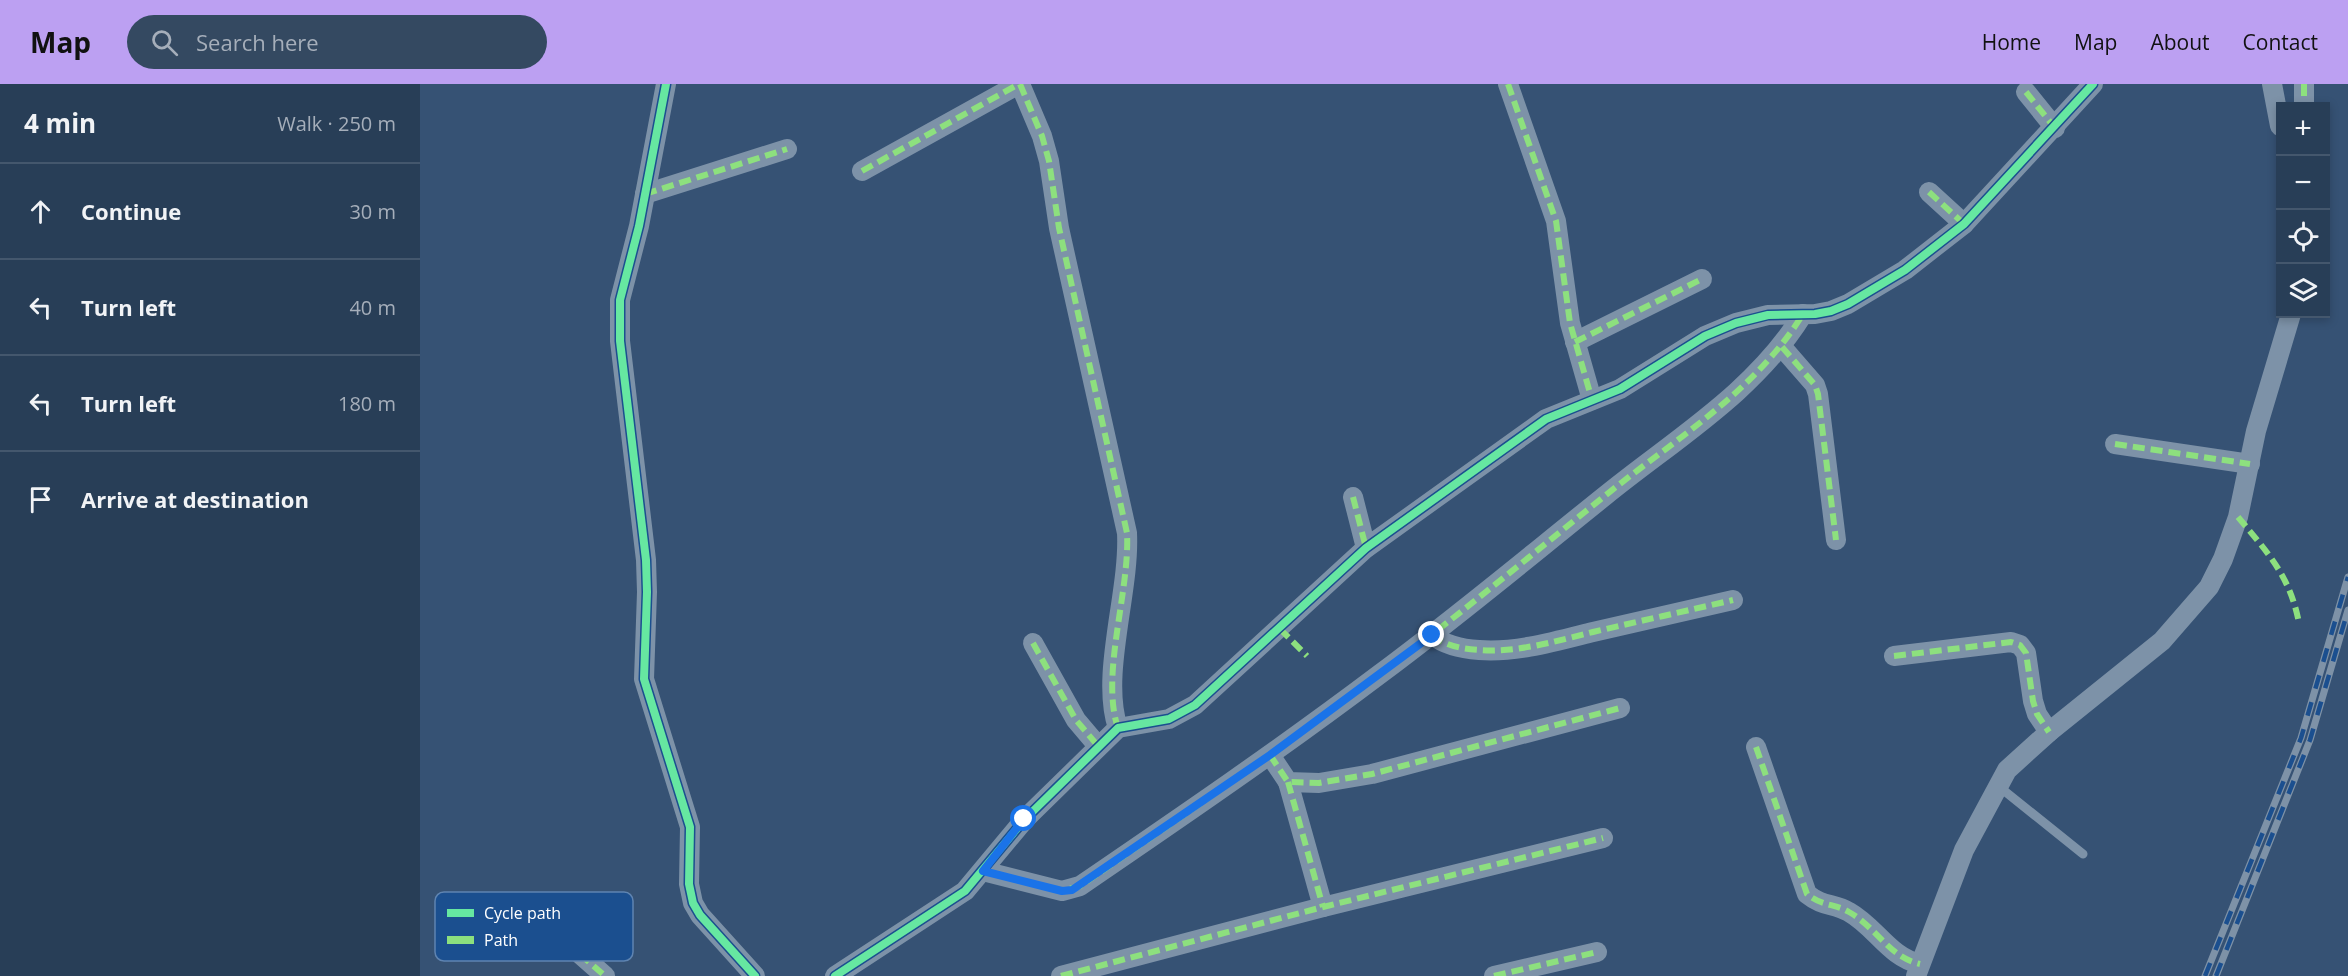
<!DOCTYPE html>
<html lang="en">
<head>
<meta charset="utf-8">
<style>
  body { margin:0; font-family:"Open Sans",sans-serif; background:#344961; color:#f1f3f6 }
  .controls { position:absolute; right:18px; top:18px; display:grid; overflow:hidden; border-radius:0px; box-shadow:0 3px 9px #0003 }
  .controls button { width:54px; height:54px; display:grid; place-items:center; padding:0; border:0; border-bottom:2px solid #44576d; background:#283e57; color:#f1f3f6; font:30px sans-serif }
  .stop { position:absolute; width:18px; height:18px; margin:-14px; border:4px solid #1a73e8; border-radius:50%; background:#fff }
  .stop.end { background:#1a73e8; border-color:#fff; box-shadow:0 2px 6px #0008 }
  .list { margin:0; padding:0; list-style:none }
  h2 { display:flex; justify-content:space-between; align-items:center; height:78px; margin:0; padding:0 24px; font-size:26px }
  h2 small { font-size:20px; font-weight:400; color:#a5aeba }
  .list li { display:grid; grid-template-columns:39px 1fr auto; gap:18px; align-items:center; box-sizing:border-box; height:96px; padding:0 24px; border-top:2px solid #44576d }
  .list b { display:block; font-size:22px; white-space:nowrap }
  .list em { font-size:20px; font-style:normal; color:#a5aeba }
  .icon { flex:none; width:33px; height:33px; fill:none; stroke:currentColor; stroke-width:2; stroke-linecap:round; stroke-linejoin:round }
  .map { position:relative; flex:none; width:1928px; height:892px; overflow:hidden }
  header { display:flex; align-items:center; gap:36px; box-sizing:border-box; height:84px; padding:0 30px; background:#bca0f2; color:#111 }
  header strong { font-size:28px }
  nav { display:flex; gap:33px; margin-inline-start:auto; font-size:21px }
  .search { width:420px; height:54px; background:#344961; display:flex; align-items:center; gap:15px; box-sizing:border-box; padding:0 21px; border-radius:33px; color:#a5aeba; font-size:22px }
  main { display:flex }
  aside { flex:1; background:#283e57 }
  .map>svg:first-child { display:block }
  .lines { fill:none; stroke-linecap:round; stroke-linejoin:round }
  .lane { stroke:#7d92a8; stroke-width:9 }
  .street { stroke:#7d92a8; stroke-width:20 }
  .rail-casing { stroke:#7e92a7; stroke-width:7 }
  .rail { stroke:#1b4f8f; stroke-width:4.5; stroke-dasharray:14; stroke-linecap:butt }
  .quiet { stroke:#8de07e; stroke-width:6; stroke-dasharray:12 6; stroke-linecap:butt }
  .cycleway-casing { stroke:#1b4f8f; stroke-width:11 }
  .cycleway { stroke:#66e7a1; stroke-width:8 }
  .route { stroke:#1a73e8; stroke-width:8 }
  .key { fill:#1b4f8f; stroke:#5f84b1; stroke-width:1.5 }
  .key-label { font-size:16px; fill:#fff }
</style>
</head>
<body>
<header>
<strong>Map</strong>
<div class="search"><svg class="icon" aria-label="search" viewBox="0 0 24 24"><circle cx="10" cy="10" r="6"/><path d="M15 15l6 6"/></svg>Search here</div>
<nav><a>Home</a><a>Map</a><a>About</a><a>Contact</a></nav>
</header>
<main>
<aside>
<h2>4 min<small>Walk · 250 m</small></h2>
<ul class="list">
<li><svg class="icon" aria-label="ahead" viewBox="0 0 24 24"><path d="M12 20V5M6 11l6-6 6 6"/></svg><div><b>Continue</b></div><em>30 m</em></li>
<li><svg class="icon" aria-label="left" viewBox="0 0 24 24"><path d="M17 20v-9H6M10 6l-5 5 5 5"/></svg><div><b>Turn left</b></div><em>40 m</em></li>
<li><svg class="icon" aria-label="left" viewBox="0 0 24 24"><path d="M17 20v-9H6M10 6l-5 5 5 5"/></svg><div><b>Turn left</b></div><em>180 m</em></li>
<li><svg class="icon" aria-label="arrive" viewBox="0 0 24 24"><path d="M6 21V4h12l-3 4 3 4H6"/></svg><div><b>Arrive at destination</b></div></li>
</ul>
</aside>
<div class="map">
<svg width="1928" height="892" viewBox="0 0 1928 892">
  <rect width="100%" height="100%" fill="#365274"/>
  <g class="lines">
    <path class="lane" d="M1577,701l86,69"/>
    <g class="street">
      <path d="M246,0l-27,142 -19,74v41l26,219 1,32 -3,87 46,148 -1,57 4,19 7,12 55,61"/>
      <path d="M600,0l22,52 7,25 10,67 68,305c3,59 -27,142 -9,195"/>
      <path d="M1088,0l48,137 14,102 22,77"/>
      <path d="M1852,0l8,42"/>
      <path d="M1884,0v22"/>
      <path d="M1606,8l29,36"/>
      <path d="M442,87l157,-87"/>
      <path d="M1509,108l35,32"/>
      <path d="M225,110l142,-45"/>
      <path d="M1155,258l127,-63"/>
      <path d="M1362,263l33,38 3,9 18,146"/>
      <path d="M1695,360l135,20"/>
      <path d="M933,413l13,51"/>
      <path d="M1012,551c14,11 30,14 47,15 37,3 78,-9 114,-18 47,-11 93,-21 140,-32"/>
      <path d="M613,559l43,77 22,26"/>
      <path d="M1474,572l117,-14 9,3 6,8 7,48 4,13 12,18"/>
      <path d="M1336,663l51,147c16,13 27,9 42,18 27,15 40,45 71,52"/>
      <path d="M850,671l18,27 31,1 53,-9 248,-66"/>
      <path d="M868,698l35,125"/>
      <path d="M563,787l79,20 18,-5c101,-69 202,-138 300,-212 77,-57 151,-119 226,-179 69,-56 149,-103 197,-181"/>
      <path d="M160,870l25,22"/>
      <path d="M415,892l130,-85 60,-72 93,-91 51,-9 26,-14 171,-157 180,-129 74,-30 85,-53 31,-13 32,-8 47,-1 16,-3 17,-7 57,-34 59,-46 129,-140"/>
      <path d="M641,892l262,-69 280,-69"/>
      <path d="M1074,892l103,-24"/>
      <path d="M1496,892l48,-126 43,-80 42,-38 113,-91 47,-54 14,-28 15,-42 18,-86 35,-117"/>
    </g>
    <defs>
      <g id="rail">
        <path d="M1785,892l96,-238 47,-161"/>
        <path d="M1796,892l94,-236 38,-130"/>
      </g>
    </defs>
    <use href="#rail" class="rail-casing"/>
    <use href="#rail" class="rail"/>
    <g class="quiet">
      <path d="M600,0l22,52 7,25 10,67 68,305c3,59 -27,142 -9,195"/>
      <path d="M1088,0l48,137 14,102 22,77"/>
      <path d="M1884,0v22"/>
      <path d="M1606,8l29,36"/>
      <path d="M442,87l157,-87"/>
      <path d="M1509,108l35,32"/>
      <path d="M225,110l142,-45"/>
      <path d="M1155,258l127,-63"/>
      <path d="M1362,263l33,38 3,9 18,146"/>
      <path d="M1695,360l135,20"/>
      <path d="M933,413l13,51"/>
      <path d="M1818,433c30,36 52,59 61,106"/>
      <path d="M860,545l27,27"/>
      <path d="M1012,551c14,11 30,14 47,15 37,3 78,-9 114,-18 47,-11 93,-21 140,-32"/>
      <path d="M613,559l43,77 22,26"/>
      <path d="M1474,572l117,-14 9,3 6,8 7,48 4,13 12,18"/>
      <path d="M1336,663l51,147c16,13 27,9 42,18 27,15 40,45 71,52"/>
      <path d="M850,671l18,27 31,1 53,-9 248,-66"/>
      <path d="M868,698l35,125"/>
      <path d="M563,787l79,20 18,-5c101,-69 202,-138 300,-212 77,-57 151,-119 226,-179 69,-56 149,-103 197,-181"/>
      <path d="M160,870l25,22"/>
      <path d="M641,892l262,-69 280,-69"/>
      <path d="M1074,892l103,-24"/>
    </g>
    <defs>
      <g id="cycleway">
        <path d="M246,0l-27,142 -19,74v41l26,219 1,32 -3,87 46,148 -1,57 4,19 7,12 55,61"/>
        <path d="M415,892l130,-85 60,-72 93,-91 51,-9 26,-14 171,-157 180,-129 74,-30 85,-53 31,-13 32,-8 47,-1 16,-3 17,-7 57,-34 59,-46 129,-140"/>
      </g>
    </defs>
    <use href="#cycleway" class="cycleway-casing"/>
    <use href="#cycleway" class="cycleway"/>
  </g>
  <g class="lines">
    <path class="route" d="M604,735l-41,52 79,20 10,-1 198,-135 162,-120"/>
  </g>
  <rect x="15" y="808" width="198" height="69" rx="9" class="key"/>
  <rect x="27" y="825" width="27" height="8" fill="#66e7a1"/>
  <rect x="27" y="852" width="27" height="8" fill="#8de07e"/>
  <g class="key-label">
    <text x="64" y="835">Cycle path</text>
    <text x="64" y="862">Path</text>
  </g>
</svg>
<div class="controls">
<button>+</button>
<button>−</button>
<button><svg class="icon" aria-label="locate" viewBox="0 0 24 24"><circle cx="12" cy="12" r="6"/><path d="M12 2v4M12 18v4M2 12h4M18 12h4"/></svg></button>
<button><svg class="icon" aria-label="layers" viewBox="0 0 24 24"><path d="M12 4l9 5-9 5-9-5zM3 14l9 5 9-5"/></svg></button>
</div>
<div class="stop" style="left:604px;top:735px"></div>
<div class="stop end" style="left:1012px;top:551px"></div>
</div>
</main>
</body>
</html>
